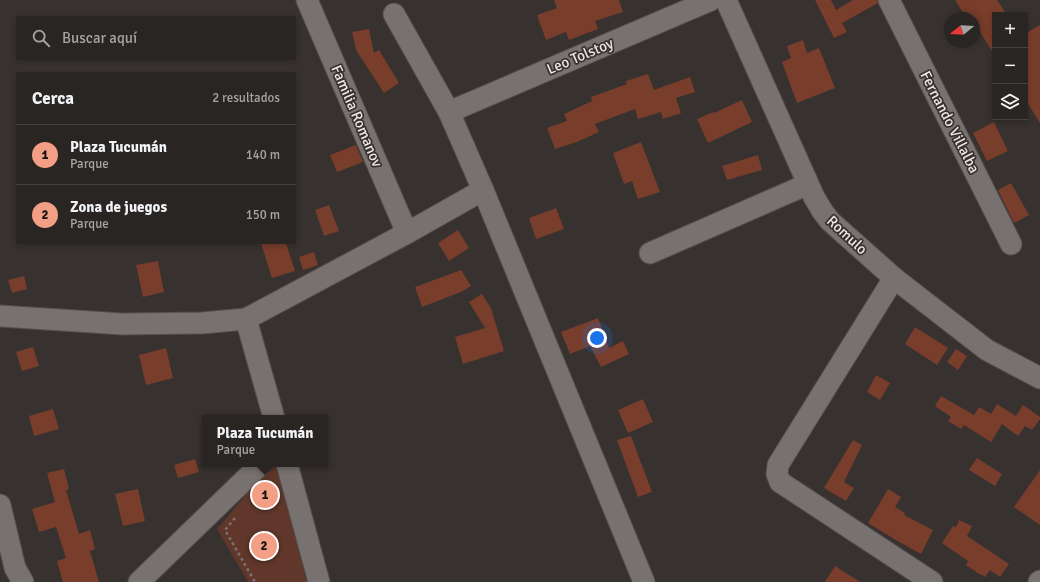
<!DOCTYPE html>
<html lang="es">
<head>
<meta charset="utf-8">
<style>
  body { margin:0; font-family:Signika,sans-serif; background:#312d2b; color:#f1f3f6 }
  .controls { position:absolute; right:12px; top:12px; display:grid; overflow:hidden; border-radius:0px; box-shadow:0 2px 6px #0003 }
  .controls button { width:36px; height:36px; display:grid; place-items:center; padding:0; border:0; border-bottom:1px solid #454241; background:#292523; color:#f1f3f6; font:20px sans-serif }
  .compass { position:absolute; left:944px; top:12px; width:36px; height:36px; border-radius:50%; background:#292523; box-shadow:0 2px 6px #0003; rotate:252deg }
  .you { position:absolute; left:597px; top:338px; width:14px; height:14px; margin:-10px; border:3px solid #fff; border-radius:50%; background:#1a73e8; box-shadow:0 0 0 6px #1a73e833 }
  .badge { display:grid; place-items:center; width:26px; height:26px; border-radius:50%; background:#f39f85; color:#111; font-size:13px; font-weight:700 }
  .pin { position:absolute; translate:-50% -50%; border:2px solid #fff; box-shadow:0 1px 4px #0006 }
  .popup { position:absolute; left:202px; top:415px; width:126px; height:52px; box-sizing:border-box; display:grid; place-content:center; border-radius:0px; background:#292523; filter:drop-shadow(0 1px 3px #0005); font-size:13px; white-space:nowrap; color:#a5a5a6 }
  .popup b { font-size:15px; color:#f1f3f6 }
  .popup::after { content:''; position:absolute; left:50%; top:100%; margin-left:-8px; border:8px solid transparent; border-top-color:#292523 }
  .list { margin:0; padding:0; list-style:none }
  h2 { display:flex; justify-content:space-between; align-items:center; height:52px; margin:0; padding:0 16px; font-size:17px }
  h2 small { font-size:13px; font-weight:400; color:#a5a5a6 }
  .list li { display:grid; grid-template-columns:26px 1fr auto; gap:12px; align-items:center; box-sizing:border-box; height:60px; padding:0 16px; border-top:1px solid #454241 }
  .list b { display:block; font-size:15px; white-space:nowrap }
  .list p { margin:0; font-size:13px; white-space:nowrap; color:#a5a5a6 }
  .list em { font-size:13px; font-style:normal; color:#a5a5a6 }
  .icon { flex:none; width:22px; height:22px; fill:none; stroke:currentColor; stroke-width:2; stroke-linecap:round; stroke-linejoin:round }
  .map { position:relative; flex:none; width:1040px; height:582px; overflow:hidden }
  .search { position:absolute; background:#292523; box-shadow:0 2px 6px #0003; left:16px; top:16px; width:280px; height:44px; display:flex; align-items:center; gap:10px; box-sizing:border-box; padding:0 14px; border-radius:0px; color:#a5a5a6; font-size:15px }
  .panel { position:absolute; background:#292523; box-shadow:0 2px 6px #0003; left:16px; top:72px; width:280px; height:172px; border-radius:0px }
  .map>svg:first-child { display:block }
  .green { fill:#60372a }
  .building { fill:#783d2b }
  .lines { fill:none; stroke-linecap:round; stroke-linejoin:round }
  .street-casing { stroke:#534f4d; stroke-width:23 }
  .path { stroke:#777270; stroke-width:2.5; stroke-dasharray:3 3; stroke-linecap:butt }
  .street { stroke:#77716f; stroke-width:21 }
  .labels { text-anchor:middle; stroke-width:3.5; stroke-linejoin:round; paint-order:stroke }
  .street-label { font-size:15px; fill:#eae7e5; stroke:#37312f }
</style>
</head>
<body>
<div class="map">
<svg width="1040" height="582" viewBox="0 0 1040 582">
  <rect width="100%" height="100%" fill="#37312f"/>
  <path class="green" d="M272,464h4l31,118h-59l-31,-53z"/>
  <g class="building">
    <path d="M554,0h65l4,12 -28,9 3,8 -29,11 -3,-8 -20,8 -9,-25 20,-7z"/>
    <path d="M815,0h16l5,10 17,-10h24l1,3 -36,20 5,9 -13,6z"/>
    <path d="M955,0h42l10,15h-12v41l-21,-34v-4h-3l-2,-5 -4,3z"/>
    <path d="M1040,25v98l-15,-24v-65z"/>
    <path d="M369,29l5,24 5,-3 20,33 -15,10 -28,-43 -4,-18z"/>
    <path d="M803,40l4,13 12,-5 16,40 -38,15 -15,-41 9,-4 -4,-12z"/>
    <path d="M648,74l6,16 36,-13 5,15 -19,6 5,15 -18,6 -2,-7 -23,7 -3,-10 -40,15 4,8 -22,10 -22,7 -8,-21 20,-7 -3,-7 28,-13 -1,-4 36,-13 -1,-3z"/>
    <path d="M742,100l10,22 -44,21 -11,-24 16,-7 1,1z"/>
    <path d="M994,122l14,29 -21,10 -14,-28z"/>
    <path d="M641,142l19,50 -22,7 -6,-18 -8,3 -11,-31z"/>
    <path d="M356,145l7,17 -26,10 -7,-17z"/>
    <path d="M758,155l4,15 -35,10 -5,-14z"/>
    <path d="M1011,183l18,32 -15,8 -16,-33z"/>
    <path d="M329,205l10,26 -15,5 -9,-26z"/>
    <path d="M556,208l8,21 -28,10 -7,-21z"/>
    <path d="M458,230l11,18 -20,13 -11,-18z"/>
    <path d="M261,243h25l9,28 -23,7z"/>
    <path d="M314,252l4,13 -15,5 -4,-13z"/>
    <path d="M158,261l6,31 -21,5 -7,-32z"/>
    <path d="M461,270l10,16 -10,6 -39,15 -7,-20z"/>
    <path d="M24,276l3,13 -15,4 -4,-13z"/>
    <path d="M482,294l9,14 13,43 -41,13 -8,-27 30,-9 -16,-26z"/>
    <path d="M598,318l11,30 14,-7 6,13 -28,13 -11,-21 -20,8 -9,-22z"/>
    <path d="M915,327l33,21 -11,17 -32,-21z"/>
    <path d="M33,347l6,19 -17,5 -6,-19z"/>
    <path d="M166,348l7,30 -27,7 -7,-30z"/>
    <path d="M956,349l11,7 -9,14 -11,-8z"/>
    <path d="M876,375l14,8 -10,17 -13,-8z"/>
    <path d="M941,396l33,19 5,-8 12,7 6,-10 19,12 7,-11 17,12v2l-8,11 -7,-4 -7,10 -16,-12 -11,18 -27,-17 -3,4 -13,-8 3,-4 -16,-11z"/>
    <path d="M643,399l10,23 -25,11 -10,-23z"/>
    <path d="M53,409l6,20 -25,7 -5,-20z"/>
    <path d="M631,436l21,56 -14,5 -21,-57z"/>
    <path d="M853,440l9,5 -18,37 10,6 -8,13 -22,-13z"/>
    <path d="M977,458l25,16 -7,12 -26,-16z"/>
    <path d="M195,459l4,13 -21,6 -4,-13z"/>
    <path d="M64,469l5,20 -3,1 13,44 11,-4 5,19 -5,2 9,31h-36l-6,-21 9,-3 -10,-31 -17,5 -7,-23 23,-7 -8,-29z"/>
    <path d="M1040,470v55l-26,-18z"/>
    <path d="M138,489l7,32 -22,5 -8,-32z"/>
    <path d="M888,489l13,8 -6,10 10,6 -1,2 29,15 -12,24 -27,-15 -26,-16z"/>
    <path d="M959,520l13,6 -5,10 42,28 -9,13 -10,-7 -5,7 -4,-3v1l-15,-10 2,-4 -26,-18 11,-17 3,1z"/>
    <path d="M835,566l25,16h-35z"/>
  </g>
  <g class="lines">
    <defs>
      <g id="street">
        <path d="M307,0l100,233"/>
        <path d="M726,0l88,197 9,15 7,9 64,57 93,72 53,28"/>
        <path d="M889,0l122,244"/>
        <path d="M394,14l55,98 34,78 161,392"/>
        <path d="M449,112l262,-112"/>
        <path d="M650,253l158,-69"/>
        <path d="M894,278l-116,187 -1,9 3,8 152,100"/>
        <path d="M0,316l122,8 80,-1 44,-4 161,-86 76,-43"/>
        <path d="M246,319l28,99"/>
        <path d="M287,464l32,118"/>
        <path d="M0,505l15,63 8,14"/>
        <path d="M139,582l122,-118"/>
        <path d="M1039,582l1,-1"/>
      </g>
    </defs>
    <use href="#street" class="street-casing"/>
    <path class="path" d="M235,518l-10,12 30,52"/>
    <use href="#street" class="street"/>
  </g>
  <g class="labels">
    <g class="street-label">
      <text transform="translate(580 56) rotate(-23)" y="5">Leo Tolstoy</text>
      <text transform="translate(357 116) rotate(67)" y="5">Familia Romanov</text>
      <text transform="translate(950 122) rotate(63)" y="5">Fernando Villalba</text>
      <text transform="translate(847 235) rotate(43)" y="5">Romulo</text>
    </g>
  </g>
</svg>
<div class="controls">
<button>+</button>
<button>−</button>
<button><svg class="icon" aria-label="layers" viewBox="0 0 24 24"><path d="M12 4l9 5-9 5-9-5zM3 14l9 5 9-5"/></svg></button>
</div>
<svg class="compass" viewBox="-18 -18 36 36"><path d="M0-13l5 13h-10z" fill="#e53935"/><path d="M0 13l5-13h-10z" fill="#a5a5a6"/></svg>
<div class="you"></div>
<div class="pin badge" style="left:265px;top:495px">1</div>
<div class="popup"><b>Plaza Tucumán</b>Parque</div>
<div class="pin badge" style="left:264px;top:546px">2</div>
<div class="search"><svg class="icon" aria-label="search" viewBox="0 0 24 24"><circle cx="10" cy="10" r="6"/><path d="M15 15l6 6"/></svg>Buscar aquí</div>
<section class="panel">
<h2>Cerca<small>2 resultados</small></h2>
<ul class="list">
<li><span class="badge">1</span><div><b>Plaza Tucumán</b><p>Parque</p></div><em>140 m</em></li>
<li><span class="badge">2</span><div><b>Zona de juegos</b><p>Parque</p></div><em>150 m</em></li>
</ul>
</section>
</div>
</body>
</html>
